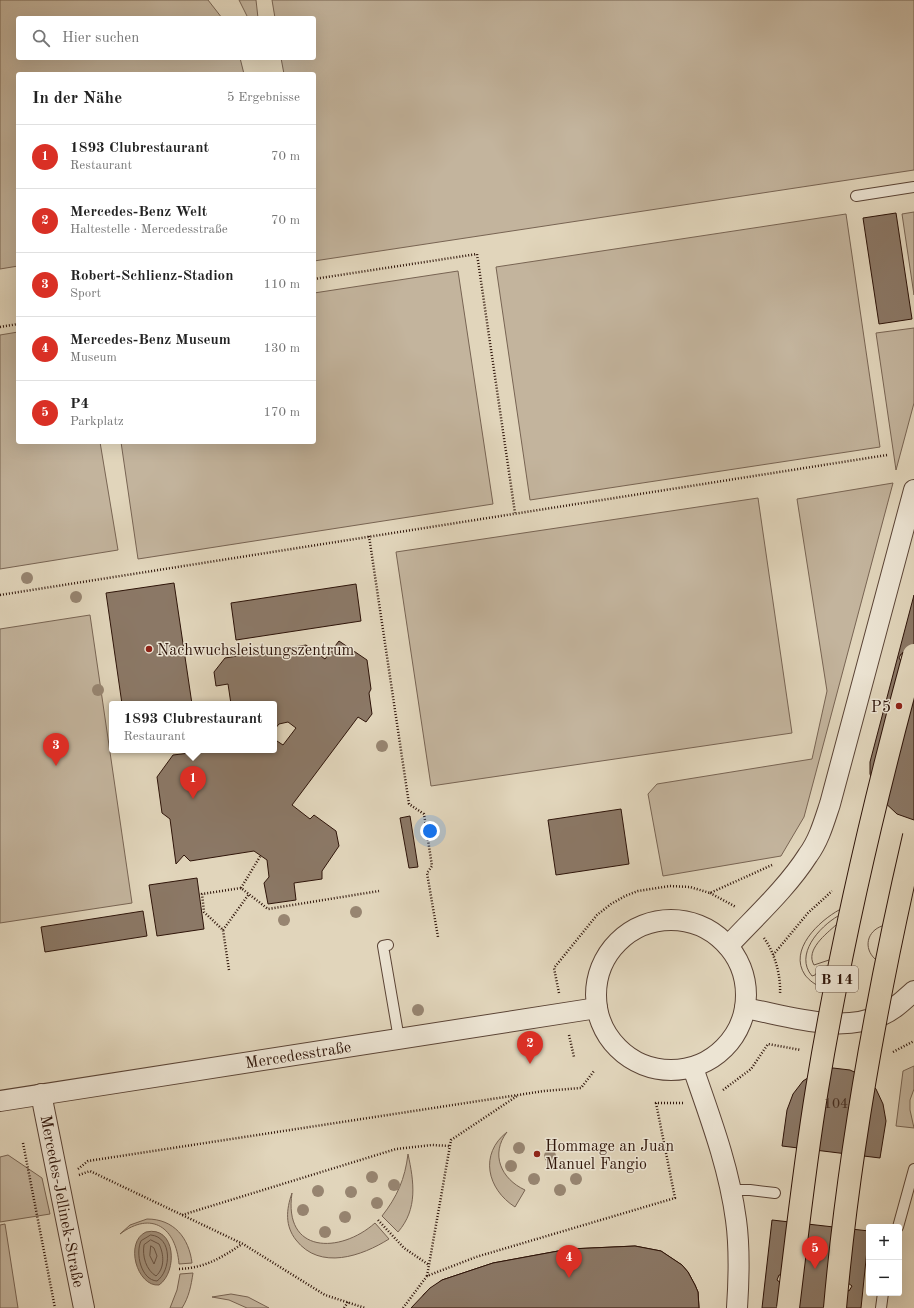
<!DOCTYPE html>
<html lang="de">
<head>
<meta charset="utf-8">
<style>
  body { margin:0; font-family:"Old Standard TT",serif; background:#f2f2f2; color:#222 }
  .controls { position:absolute; right:12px; bottom:12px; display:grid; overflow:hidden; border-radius:4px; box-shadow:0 4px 16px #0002 }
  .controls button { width:36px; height:36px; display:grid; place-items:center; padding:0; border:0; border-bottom:1px solid #e0e0e0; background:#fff; color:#222; font:20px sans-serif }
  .you { position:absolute; left:430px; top:831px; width:14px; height:14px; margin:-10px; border:3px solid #fff; border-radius:50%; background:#1a73e8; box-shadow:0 0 0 6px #1a73e833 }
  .badge { display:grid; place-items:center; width:26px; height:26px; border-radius:50%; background:#d93025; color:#fff; font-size:13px; font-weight:700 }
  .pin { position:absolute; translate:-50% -33px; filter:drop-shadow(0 1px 2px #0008) }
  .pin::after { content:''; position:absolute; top:21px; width:14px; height:12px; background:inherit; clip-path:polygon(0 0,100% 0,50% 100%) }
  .popup { position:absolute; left:109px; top:701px; width:168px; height:52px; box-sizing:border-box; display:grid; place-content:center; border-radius:4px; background:#fff; filter:drop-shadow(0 1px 3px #0005); font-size:13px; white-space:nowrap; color:#767676 }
  .popup b { font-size:15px; color:#222 }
  .popup::after { content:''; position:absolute; left:50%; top:100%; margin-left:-8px; border:8px solid transparent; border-top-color:#fff }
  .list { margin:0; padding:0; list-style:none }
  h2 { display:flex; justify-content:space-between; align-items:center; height:52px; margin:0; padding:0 16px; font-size:17px }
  h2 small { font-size:13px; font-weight:400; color:#767676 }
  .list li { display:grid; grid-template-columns:26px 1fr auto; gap:12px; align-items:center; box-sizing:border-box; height:64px; padding:0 16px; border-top:1px solid #e0e0e0 }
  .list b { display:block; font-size:15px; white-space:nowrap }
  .list p { margin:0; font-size:13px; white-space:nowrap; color:#767676 }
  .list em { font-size:13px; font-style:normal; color:#767676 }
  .icon { flex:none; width:22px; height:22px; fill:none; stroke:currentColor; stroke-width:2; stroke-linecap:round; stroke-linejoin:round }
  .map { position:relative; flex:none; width:914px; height:1308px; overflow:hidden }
  .search { position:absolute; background:#fff; box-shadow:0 4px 16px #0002; left:16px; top:16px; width:300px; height:44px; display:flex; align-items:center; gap:10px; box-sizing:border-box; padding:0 14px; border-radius:4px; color:#767676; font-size:15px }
  .panel { position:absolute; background:#fff; box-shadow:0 4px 16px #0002; left:16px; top:72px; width:300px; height:372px; border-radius:4px }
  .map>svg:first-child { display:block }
  .green { fill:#c3b49d; stroke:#786453 }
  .water { fill:#a4937e; stroke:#75604f }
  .pier { fill:#e1d5bb }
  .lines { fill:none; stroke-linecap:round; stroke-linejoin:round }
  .shore { stroke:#695444; stroke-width:1 }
  .building { fill:#8b7866; stroke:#2e1409; fill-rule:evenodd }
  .lane-casing { stroke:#5b4436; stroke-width:12 }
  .street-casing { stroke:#5b4436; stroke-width:22 }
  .path { stroke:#2e1409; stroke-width:2.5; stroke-dasharray:1 2; stroke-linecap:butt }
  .lane { stroke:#ece4d3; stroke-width:10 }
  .street { stroke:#ece4d3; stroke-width:20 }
  .highway-bridge-casing { stroke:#2e1409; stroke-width:24; stroke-linecap:butt }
  .highway-bridge { stroke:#e1d5bb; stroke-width:22 }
  .tree { fill:#978571 }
  .poi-dot { fill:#8f2418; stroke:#ece4d3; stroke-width:1.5 }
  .labels { text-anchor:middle; stroke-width:3; stroke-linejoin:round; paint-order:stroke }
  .number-label { font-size:14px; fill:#452d20 }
  .shield { fill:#ece4d3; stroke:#675246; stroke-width:1 }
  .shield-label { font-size:15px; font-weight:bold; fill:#2e1409 }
  .poi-label { font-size:16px; fill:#2e1409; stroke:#ece4d3; text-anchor:start }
  .street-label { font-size:16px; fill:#2e1409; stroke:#ece4d3 }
</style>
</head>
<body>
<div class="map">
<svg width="914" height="1308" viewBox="0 0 914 1308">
  <rect width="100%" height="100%" fill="#e1d5bb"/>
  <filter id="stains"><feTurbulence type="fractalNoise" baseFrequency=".005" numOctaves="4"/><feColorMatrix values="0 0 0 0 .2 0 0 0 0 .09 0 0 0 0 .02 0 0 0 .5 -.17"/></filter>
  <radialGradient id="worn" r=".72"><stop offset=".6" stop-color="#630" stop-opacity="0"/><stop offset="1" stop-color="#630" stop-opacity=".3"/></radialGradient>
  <g class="green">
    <path d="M0,0h208l14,18h-204v40h222l4,16h-226v192l-18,3z"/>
    <path d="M239,0h17l2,18h-10z"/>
    <path d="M272,0h642v170l-600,91v-187h-30l-3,-16h33v-40h-39z"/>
    <path d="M914,212v83l-12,-81z"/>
    <path d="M846,214l34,233 -350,53 -34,-233z"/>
    <path d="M458,271l35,233 -355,55 -17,-117h193v-149z"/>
    <path d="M914,328v75l-18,67 -20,-137z"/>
    <path d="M18,332v110h82l18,108 -118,19v-234z"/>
    <path d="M893,483l-89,334 -23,39 -118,20 -15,-82 9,-10 155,-25 15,-68 -30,-192z"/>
    <path d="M758,498l34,235 -361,53 -35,-234z"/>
    <path d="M90,615l42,288 -132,20v-294z"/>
    <path d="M914,1066v23l-4,11v10l4,18 -18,-2 7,-55z"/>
    <path d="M507,1132c-17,22 -6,47 18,58l-10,17c-28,-18 -36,-53 -8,-75z"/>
    <path d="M408,1154c6,28 10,55 -10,78l-16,-16c15,-19 23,-37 26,-62z"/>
    <path d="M8,1155l34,23 8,36 -50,8v-65z"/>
    <path d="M292,1193c-9,61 48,61 83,30l14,16c-27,17 -69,32 -93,1 -11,-14 -10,-30 -4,-47z"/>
    <path d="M147,1219c27,0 42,19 45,44l-13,1c-3,-36 -27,-54 -59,-30l10,-9z"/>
    <path d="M5,1224l13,84h-18v-83z"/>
    <path d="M193,1273c-2,13 -4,24 -11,35h-12l7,-18 3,-16z"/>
    <path d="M231,1294l17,3 21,11h-22l-18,-8 -17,-3z"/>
  </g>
  <path class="water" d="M146,1232c30,-7 32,40 13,53 -22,2 -35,-43 -13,-53z"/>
  <path class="pier" d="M886,886h19l9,2v67l-20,19 -24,15 -18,5 -23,1 -14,-4 -7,-5 14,-72 23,-15 24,-10z"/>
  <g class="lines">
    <g class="shore">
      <path d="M875,959c-12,-11 -8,-28 7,-33"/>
      <path d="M829,960l-15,5c-9,-15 12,-31 22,-40"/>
      <path d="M827,966l-7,2 -5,7 -3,1c-18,-21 7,-49 26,-60"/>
      <path d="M826,971l-6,5v10c-5,-1 -11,-6 -15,-11 -17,-25 14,-54 34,-65"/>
      <path d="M151,1235c22,2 20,36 6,46 -16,-1 -22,-28 -16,-40z"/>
      <path d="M151,1240l8,4c5,10 6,24 -3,32 -10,-6 -14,-20 -12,-31z"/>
      <path d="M151,1246l3,2 3,8 -3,8 -4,-8z"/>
    </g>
  </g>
  <g class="building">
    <path d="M896,213l16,106 -33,5 -16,-106z"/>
    <path d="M174,583l18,121h-70l-16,-111z"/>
    <path d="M356,584l5,37 -125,19 -5,-37z"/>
    <path d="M914,595v225l-17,-6 -18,-17 -9,-23v-12zM901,654h2l-2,7 -2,-3z"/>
    <path d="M339,641l28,19 4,29 -2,4 3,21 -6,8 -8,-5 -66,88 18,14 4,-4 22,16 3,15 -17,25v8l-28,4 2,17 -28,4 -4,-21 5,-6 -2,-17 -13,-9 -64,10 -6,-6 -8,9 -6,-45 -8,-6 -5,-36 16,-22 17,-2 3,-3h81v-11l9,6 13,-17 -8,-6 -9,2 -5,6v-26h-43l-3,-20 -12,2 -2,-14 11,-14 81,-13 19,14z"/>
    <path d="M621,809l8,55 -73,11 -8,-55z"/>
    <path d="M410,816l8,51 -9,1 -9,-50z"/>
    <path d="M197,878l7,51 -47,7 -8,-51z"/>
    <path d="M143,911l4,25 -102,16 -4,-25z"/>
    <path d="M833,1068l17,2 15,7 11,12 7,15 3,17 -6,37 -98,-12 5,-36 6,-16 10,-13 14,-9z"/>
    <path d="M772,1220l97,11 -8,77h-99zM779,1275h2v8l-4,-3zM848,1283l4,3 -3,5 -2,-1z"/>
    <path d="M635,1246l26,5 21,14 6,7 7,13 3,7 1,16h-283l8,-14 18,-14 51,-17 76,-14z"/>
    <path d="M635,1246l26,5 21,14 6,7 7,13 3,7 1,16h-288l19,-20 12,-8 51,-17 76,-14z"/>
  </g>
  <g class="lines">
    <defs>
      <g id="lane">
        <path d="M856,196l58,-9"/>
        <path d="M388,945l-5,1 16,93"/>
        <path d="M731,1190h19l25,3"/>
        <path d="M898,1227l16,-58"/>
        <path d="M881,1308l2,-15"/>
      </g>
      <g id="street">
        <circle cx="671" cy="995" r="75"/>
        <path d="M728,946c27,-29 59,-58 80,-91 11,-15 16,-33 22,-51l84,-314"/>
        <path d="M745,1008c43,8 95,26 137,7 12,-5 22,-15 32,-24"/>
        <path d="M693,1068c17,49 36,99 43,152 4,29 3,58 1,88"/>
        <path d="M41,1094l43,214"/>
        <path d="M0,1101l597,-93"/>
      </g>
    </defs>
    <use href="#lane" class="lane-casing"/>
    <use href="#street" class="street-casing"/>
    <g class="path">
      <path d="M314,279l163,-25 38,259"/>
      <path d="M0,327l18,-3"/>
      <path d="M369,536l40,268 15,10 8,52 -5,7 11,64"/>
      <path d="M0,595l887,-140"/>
      <path d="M241,888l20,-33"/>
      <path d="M710,893l26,14"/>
      <path d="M223,930l26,-36"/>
      <path d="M764,938c11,15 17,38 16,56"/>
      <path d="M773,955l35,-42 24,-22"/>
      <path d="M229,970l-6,-40 -19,-18 -2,-18 39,-6 27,21 111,-18"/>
      <path d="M559,993l-5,-25 43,-53 14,-11 14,-8 13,-5 32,-5 20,1 20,6 62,-28"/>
      <path d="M569,1035l5,22"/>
      <path d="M893,1052l21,-11"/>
      <path d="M723,1090l28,-21 17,-25 33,6"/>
      <path d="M23,1143l32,165"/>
      <path d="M78,1169l10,-8 456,-70 37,-3 13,-17"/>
      <path d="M79,1175l11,-4 153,73 82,51 40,13"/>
      <path d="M182,1215l214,-66 36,-4 18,1"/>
      <path d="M378,1220l26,28 25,17"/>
      <path d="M179,1269c26,-1 42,-11 63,-25"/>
      <path d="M427,1276l24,-136 66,-44"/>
      <path d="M344,1308l4,-6"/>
      <path d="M403,1308l24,-32 49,-19 199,-59 -19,-95h27"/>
    </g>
    <use href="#lane" class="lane"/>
    <use href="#street" class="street"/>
    <defs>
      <g id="highway-bridge">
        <path d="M788,1308c9,-73 17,-146 29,-219 24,-146 58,-291 97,-434"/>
        <path d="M835,1308c14,-159 43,-317 79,-472"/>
      </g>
    </defs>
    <use href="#highway-bridge" class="highway-bridge-casing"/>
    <use href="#highway-bridge" class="highway-bridge"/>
  </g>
  <g class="tree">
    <circle cx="27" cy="578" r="6"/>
    <circle cx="76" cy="597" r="6"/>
    <circle cx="98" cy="690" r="6"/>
    <circle cx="382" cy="746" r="6"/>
    <circle cx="356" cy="912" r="6"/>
    <circle cx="284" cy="920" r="6"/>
    <circle cx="418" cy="1010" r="6"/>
    <circle cx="519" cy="1148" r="6"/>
    <circle cx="550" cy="1156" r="6"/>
    <circle cx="511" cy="1166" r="6"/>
    <circle cx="372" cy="1177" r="6"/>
    <circle cx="534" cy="1179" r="6"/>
    <circle cx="576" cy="1179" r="6"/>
    <circle cx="394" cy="1185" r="6"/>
    <circle cx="560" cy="1190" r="6"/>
    <circle cx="318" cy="1191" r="6"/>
    <circle cx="351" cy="1192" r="6"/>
    <circle cx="377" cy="1203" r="6"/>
    <circle cx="303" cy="1210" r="6"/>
    <circle cx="345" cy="1217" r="6"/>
    <circle cx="325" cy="1232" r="6"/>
  </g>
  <g class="poi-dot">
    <circle cx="149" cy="649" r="4"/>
    <circle cx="899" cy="706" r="4"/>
    <circle cx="537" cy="1154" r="4"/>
  </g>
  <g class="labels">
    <g class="number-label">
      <text x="836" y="1108">104</text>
    </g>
    <rect class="shield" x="816" y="966" width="42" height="26" rx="3"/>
    <g class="shield-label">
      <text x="837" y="984">B 14</text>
    </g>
    <g class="poi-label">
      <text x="157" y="655">Nachwuchsleistungszentrum</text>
      <text x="891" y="712" text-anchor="end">P5</text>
      <text x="545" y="1151">Hommage an Juan<tspan x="545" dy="18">Manuel Fangio</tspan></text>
    </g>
    <g class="street-label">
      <text transform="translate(298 1054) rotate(-9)" y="6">Mercedesstraße</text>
      <text transform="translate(63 1201) rotate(79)" y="6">Mercedes-Jellinek-Straße</text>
    </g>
  </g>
  <rect width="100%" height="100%" filter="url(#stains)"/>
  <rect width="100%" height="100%" fill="url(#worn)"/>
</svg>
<div class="controls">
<button>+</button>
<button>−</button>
</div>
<div class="you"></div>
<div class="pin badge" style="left:193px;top:799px">1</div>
<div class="popup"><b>1893 Clubrestaurant</b>Restaurant</div>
<div class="pin badge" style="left:530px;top:1064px">2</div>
<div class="pin badge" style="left:56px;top:766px">3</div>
<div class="pin badge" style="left:569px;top:1278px">4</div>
<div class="pin badge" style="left:815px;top:1269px">5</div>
<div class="search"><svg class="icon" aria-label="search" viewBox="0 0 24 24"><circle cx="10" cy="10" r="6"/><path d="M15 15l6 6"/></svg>Hier suchen</div>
<section class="panel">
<h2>In der Nähe<small>5 Ergebnisse</small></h2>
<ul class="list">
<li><span class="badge">1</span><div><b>1893 Clubrestaurant</b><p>Restaurant</p></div><em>70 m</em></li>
<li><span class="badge">2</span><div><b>Mercedes-Benz Welt</b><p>Haltestelle · Mercedesstraße</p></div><em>70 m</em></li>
<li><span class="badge">3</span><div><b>Robert-Schlienz-Stadion</b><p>Sport</p></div><em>110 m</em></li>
<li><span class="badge">4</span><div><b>Mercedes-Benz Museum</b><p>Museum</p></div><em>130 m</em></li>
<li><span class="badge">5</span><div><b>P4</b><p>Parkplatz</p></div><em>170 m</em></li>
</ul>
</section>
</div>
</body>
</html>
